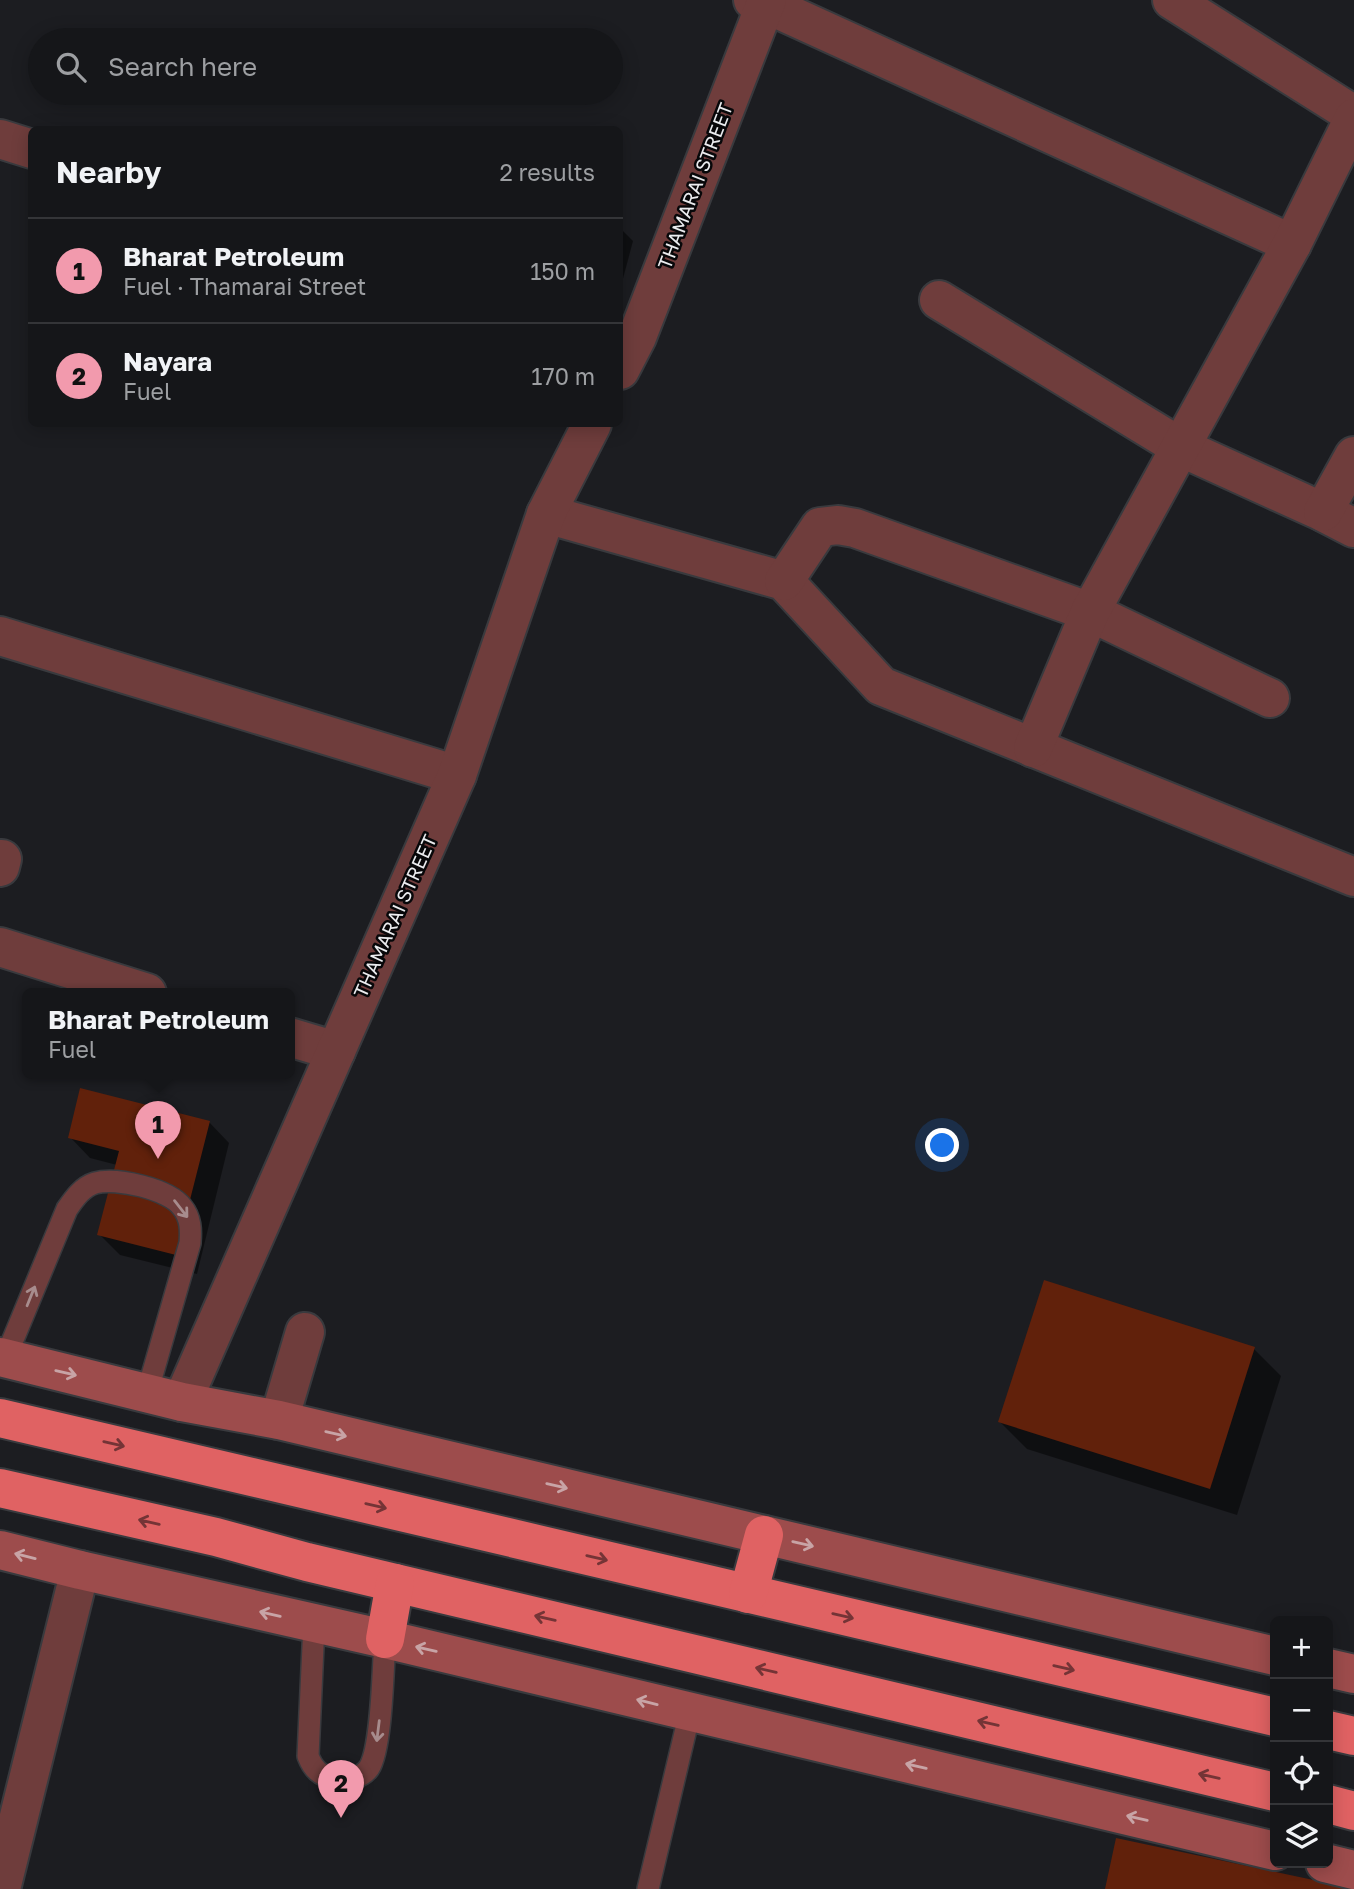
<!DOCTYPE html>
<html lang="en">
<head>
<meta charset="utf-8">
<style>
  body { margin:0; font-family:"Golos Text",sans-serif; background:#222326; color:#f1f3f6 }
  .controls { position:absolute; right:21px; bottom:21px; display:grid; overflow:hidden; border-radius:10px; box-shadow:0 4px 18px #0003 }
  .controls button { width:63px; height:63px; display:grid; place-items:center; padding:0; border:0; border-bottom:2px solid #343538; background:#151619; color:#f1f3f6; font:35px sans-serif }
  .you { position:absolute; left:943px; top:1146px; width:24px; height:24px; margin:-18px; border:5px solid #fff; border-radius:50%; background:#1a73e8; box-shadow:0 0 0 10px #1a73e833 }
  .badge { display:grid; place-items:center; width:46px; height:46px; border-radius:50%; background:#f29aad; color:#111; font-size:23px; font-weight:700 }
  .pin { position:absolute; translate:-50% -58px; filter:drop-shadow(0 2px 4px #0008) }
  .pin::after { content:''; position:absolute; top:37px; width:24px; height:21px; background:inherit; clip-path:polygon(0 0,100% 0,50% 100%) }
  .popup { position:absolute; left:22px; top:988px; width:273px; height:91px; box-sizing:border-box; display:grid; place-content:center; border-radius:10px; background:#151619; filter:drop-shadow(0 2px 5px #0005); font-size:23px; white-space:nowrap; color:#9d9fa2 }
  .popup b { font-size:26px; color:#f1f3f6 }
  .popup::after { content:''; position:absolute; left:50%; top:100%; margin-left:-14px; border:14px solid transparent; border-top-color:#151619 }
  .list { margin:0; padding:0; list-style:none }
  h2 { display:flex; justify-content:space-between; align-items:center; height:91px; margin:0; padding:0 28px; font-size:30px }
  h2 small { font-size:23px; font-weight:400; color:#9d9fa2 }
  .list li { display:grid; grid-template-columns:46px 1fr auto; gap:21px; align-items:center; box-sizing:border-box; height:105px; padding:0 28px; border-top:2px solid #343538 }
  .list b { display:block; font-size:26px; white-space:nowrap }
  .list p { margin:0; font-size:23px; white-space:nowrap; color:#9d9fa2 }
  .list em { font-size:23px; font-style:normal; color:#9d9fa2 }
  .icon { flex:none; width:38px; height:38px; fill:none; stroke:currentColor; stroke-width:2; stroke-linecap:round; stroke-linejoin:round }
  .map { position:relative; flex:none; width:1354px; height:1889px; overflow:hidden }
  .search { position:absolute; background:#151619; box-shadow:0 4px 18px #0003; left:28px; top:28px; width:595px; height:77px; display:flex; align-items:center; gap:18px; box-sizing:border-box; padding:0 24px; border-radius:38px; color:#9d9fa2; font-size:26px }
  .panel { position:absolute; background:#151619; box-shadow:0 4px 18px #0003; left:28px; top:126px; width:595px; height:301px; border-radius:10px }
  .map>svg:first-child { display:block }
  .shadow { fill:#0007 }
  .building { fill:#61210b }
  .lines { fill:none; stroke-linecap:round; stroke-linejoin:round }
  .lane-casing { stroke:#393a3e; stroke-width:24 }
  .street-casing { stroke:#393a3e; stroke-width:42 }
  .secondary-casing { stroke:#393a3e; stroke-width:42 }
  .highway-casing { stroke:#393a3e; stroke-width:42 }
  .lane { stroke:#6f3d3c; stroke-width:21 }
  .street { stroke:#6f3d3c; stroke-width:38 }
  .secondary { stroke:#9d4c4c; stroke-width:38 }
  .highway { stroke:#e06263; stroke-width:38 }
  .oneway { stroke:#a78c8d }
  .oneway2 { stroke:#c8a4a6 }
  .oneway3 { stroke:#743436 }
  .labels { text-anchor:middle; stroke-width:5; stroke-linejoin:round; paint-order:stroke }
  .street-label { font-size:19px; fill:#ebecef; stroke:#070709 }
</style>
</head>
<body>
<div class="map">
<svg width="1354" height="1889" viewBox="0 0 1354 1889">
  <rect width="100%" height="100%" fill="#1c1d21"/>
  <g class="shadow">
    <path d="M620,228l13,13 -13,49z"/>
    <path d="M209,1122l20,21 -32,131 -77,-19 -21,-21 18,-69 -27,-7 -20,-21z"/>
    <path d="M1254,1349l27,27 -44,139 -210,-66 -27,-27z"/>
  </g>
  <g class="building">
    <path d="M80,1088l130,33 -34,134 -79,-20 22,-84 -51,-13z"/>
    <path d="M1044,1280l211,67 -45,142 -212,-67z"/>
    <path d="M1116,1838l235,50 -1,1h-245z"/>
  </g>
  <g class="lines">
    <defs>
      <g id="lane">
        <path d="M5,1359l62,-150c7,-10 15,-22 28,-26 21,-6 74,6 87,24 9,11 9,23 8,36l-43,150"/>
        <path d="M314,1624l-6,132c5,13 12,20 27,23 10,3 27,-1 34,-11 13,-20 14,-102 16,-129"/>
        <path d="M648,1889l42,-177"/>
      </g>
      <g id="street">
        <path d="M753,0l13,4 526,240"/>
        <path d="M1172,0l182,115"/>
        <path d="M0,139l32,10"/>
        <path d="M939,300l241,147 143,65 31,16"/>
        <path d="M620,370l17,-33 130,-337"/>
        <path d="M1323,512l31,-56"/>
        <path d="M546,514l238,67 97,105 473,191"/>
        <path d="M784,581l36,-54 18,-2 17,3 235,84 180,86"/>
        <path d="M0,636l457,139"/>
        <path d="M1033,748l57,-136 202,-368 62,-126"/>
        <path d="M0,867l2,-8"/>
        <path d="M0,947l147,46"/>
        <path d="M289,1037l47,14"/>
        <path d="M182,1402l275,-627 89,-261 46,-90"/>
        <path d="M279,1420l26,-88"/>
        <path d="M1,1889l79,-319"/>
      </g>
      <g id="secondary">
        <path d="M0,1357l182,45 97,18 996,236"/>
        <path d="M0,1550l80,20 305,69 890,212"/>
        <path d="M1328,1668l26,6"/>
        <path d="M1325,1863l29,7"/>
      </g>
      <g id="highway">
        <path d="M0,1418l1275,299"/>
        <path d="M0,1488l216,49 91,25 968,230"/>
        <path d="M748,1594l16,-59"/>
        <path d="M385,1639l10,-56"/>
        <path d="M1328,1730l26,6"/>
        <path d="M1328,1804l26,7"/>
      </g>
    </defs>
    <use href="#lane" class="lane-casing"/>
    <use href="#street" class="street-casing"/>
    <use href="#secondary" class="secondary-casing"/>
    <use href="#highway" class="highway-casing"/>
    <use href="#lane" class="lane"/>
    <use href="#street" class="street"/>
    <use href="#secondary" class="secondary"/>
    <use href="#highway" class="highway"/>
  </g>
  <defs><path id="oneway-shaft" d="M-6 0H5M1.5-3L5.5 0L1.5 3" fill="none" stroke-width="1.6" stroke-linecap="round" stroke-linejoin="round" transform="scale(1.75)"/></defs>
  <g class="oneway">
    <use href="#oneway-shaft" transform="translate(181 1209) rotate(52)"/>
    <use href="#oneway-shaft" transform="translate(31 1296) rotate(-68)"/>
    <use href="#oneway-shaft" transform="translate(378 1731) rotate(97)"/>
  </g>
  <g class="oneway2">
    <use href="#oneway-shaft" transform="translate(66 1373) rotate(13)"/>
    <use href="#oneway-shaft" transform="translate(336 1434) rotate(13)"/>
    <use href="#oneway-shaft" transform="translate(557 1486) rotate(13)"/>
    <use href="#oneway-shaft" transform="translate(803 1544) rotate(13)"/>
    <use href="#oneway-shaft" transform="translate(25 1556) rotate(-166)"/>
    <use href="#oneway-shaft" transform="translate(270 1614) rotate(-167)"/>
    <use href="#oneway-shaft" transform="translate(426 1649) rotate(-167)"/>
    <use href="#oneway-shaft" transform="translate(647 1702) rotate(-166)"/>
    <use href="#oneway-shaft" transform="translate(916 1766) rotate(-167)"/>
    <use href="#oneway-shaft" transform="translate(1137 1818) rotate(-167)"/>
  </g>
  <g class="oneway3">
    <use href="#oneway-shaft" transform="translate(114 1444) rotate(13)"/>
    <use href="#oneway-shaft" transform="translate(376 1506) rotate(13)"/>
    <use href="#oneway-shaft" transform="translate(149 1522) rotate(-167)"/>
    <use href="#oneway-shaft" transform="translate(597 1558) rotate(13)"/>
    <use href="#oneway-shaft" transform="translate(843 1616) rotate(13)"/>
    <use href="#oneway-shaft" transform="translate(545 1618) rotate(-167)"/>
    <use href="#oneway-shaft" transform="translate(1064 1668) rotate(13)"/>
    <use href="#oneway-shaft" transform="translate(766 1670) rotate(-167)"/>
    <use href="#oneway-shaft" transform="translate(988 1723) rotate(-167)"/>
    <use href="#oneway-shaft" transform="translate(1209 1776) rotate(-167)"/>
  </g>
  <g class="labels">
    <g class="street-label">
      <text transform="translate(695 186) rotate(-69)" y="7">THAMARAI STREET</text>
      <text transform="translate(395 916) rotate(-66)" y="7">THAMARAI STREET</text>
    </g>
  </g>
</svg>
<div class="controls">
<button>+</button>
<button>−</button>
<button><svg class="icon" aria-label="locate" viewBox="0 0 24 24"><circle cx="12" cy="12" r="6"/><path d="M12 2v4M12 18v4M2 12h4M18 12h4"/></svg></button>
<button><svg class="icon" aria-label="layers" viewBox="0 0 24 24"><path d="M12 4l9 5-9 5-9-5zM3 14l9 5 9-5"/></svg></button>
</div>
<div class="you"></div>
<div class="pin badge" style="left:158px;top:1159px">1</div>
<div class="popup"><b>Bharat Petroleum</b>Fuel</div>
<div class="pin badge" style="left:341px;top:1818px">2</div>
<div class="search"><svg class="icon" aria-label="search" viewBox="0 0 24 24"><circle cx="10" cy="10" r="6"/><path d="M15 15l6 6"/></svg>Search here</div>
<section class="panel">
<h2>Nearby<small>2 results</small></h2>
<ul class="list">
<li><span class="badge">1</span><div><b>Bharat Petroleum</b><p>Fuel · Thamarai Street</p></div><em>150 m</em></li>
<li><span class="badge">2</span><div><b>Nayara</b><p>Fuel</p></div><em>170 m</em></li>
</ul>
</section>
</div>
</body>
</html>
